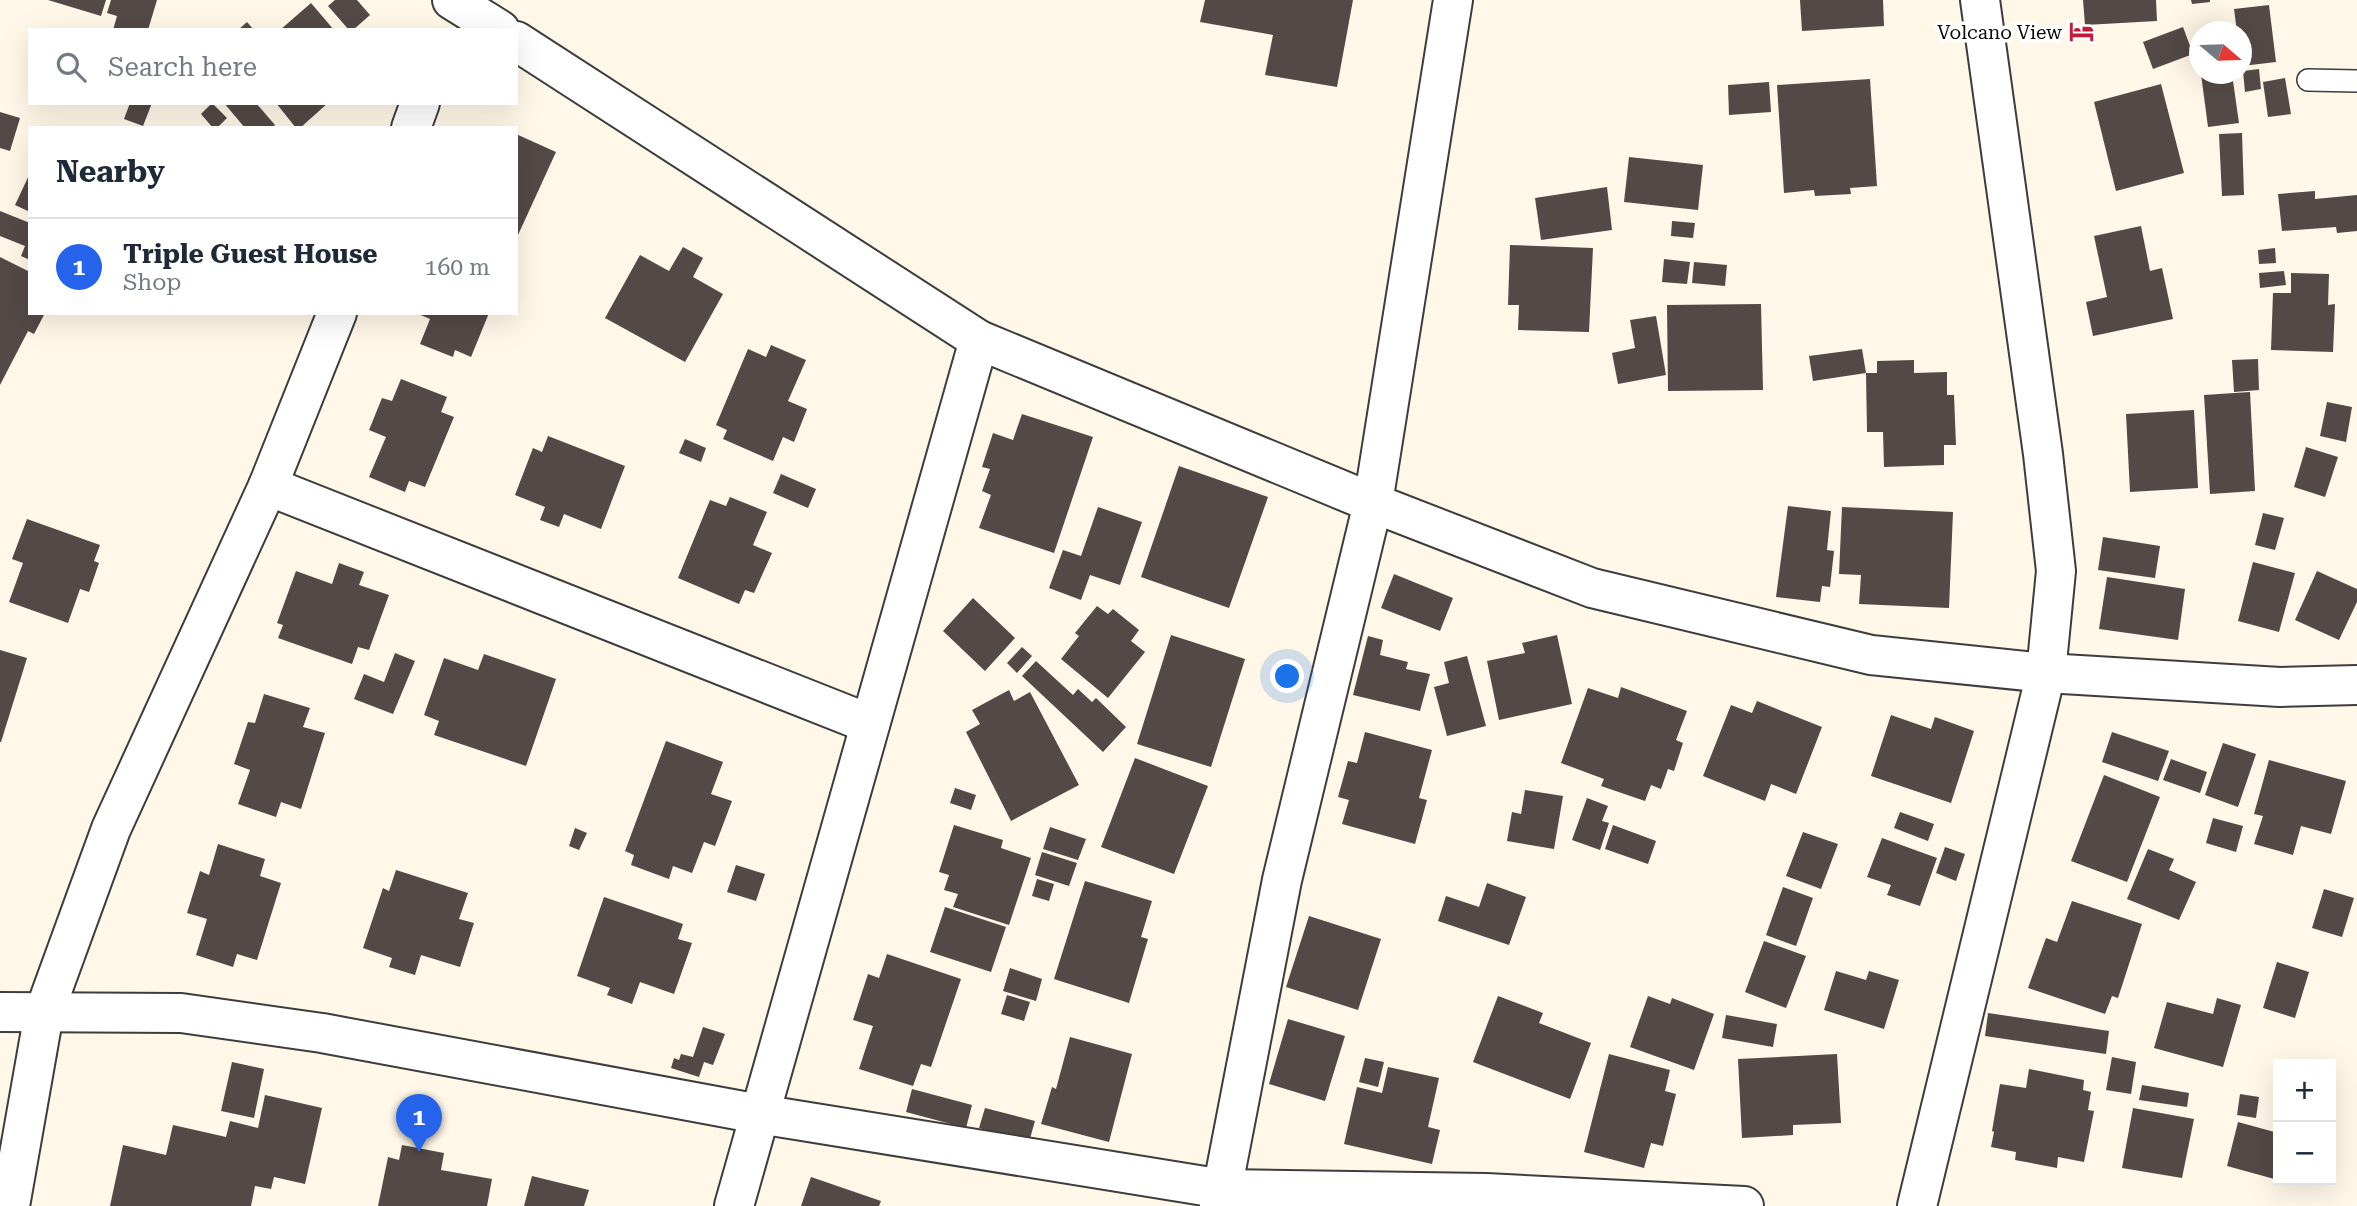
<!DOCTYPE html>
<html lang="en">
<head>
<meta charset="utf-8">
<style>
  body { margin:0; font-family:"Roboto Serif",serif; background:#f6f6f7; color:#1f2937 }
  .controls { position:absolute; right:21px; bottom:21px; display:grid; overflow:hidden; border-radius:0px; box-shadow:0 7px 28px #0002 }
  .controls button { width:63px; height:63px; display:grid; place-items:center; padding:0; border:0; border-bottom:2px solid #e0e1e3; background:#fff; color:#1f2937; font:35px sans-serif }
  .compass { position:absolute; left:2189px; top:21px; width:63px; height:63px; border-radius:50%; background:#fff; box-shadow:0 7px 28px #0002; rotate:109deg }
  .you { position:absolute; left:1288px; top:677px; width:24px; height:24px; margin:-18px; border:5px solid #fff; border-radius:50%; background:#1a73e8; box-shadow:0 0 0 10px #1a73e833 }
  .badge { display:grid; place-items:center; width:46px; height:46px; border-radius:50%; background:#2563eb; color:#fff; font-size:23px; font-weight:700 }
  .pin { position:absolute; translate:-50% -58px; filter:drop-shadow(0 2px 4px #0008) }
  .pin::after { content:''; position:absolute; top:37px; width:24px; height:21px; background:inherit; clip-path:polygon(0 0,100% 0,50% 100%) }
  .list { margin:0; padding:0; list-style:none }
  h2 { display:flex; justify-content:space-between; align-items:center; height:91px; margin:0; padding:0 28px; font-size:30px }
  h2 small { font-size:23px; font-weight:400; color:#747a83 }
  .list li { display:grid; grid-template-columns:46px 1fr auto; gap:21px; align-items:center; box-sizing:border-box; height:98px; padding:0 28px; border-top:2px solid #e0e1e3 }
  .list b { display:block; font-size:26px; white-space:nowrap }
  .list p { margin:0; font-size:23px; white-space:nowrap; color:#747a83 }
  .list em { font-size:23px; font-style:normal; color:#747a83 }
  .icon { flex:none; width:38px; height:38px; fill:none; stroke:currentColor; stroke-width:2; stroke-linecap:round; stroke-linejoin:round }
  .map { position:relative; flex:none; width:2357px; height:1206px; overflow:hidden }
  .search { position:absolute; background:#fff; box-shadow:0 7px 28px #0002; left:28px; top:28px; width:490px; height:77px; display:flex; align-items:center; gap:18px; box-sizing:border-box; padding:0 24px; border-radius:0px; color:#747a83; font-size:26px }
  .panel { position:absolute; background:#fff; box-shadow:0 7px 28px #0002; left:28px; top:126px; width:490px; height:189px; border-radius:0px }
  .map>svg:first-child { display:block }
  .building { fill:#534946 }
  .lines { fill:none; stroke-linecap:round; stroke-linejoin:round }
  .lane-casing { stroke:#3d3d3d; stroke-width:24 }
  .street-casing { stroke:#3d3d3d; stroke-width:42 }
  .lane { stroke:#fff; stroke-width:21 }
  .street { stroke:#fff; stroke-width:38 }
  .labels { text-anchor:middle; stroke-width:7; stroke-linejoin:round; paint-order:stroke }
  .poi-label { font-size:19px; fill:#0a0a0a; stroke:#fff; text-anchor:end }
</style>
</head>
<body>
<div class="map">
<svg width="2357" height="1206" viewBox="0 0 2357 1206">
  <rect width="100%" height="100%" fill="#fff7e7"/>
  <g class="building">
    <path d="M48,0h58l-5,16z"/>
    <path d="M111,0h46l-9,30h-35l4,-14 -10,-3z"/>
    <path d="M335,0h22l13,15 -17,15h-4l-21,-24z"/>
    <path d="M1205,0h148l-16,87 -72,-12 8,-40 -73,-13z"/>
    <path d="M1800,0h83l1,26 -82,5z"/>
    <path d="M2083,0h73l1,21 -72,4z"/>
    <path d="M2191,0h19v2l-18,2z"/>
    <path d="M311,3l23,27h-54z"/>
    <path d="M2269,5l7,57 -34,4v-34h-5l-3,-23z"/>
    <path d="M247,22l7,8h-16z"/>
    <path d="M2183,27l10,27 -40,15 -10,-27z"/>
    <path d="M2259,69l2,20 -16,3 -2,-21z"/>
    <path d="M2201,74h31l7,49 -31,4z"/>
    <path d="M2285,78l6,36 -23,3 -5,-35z"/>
    <path d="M1870,79l7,107 -27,2 1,6 -36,2 -1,-6 -30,3 -7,-108z"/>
    <path d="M1769,82l2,30 -42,3 -1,-30z"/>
    <path d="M2161,84l23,89 -68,18 -22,-89z"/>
    <path d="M130,103h22l-9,23 -19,-7z"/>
    <path d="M212,103l15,15 -10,10h-4l-12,-14z"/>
    <path d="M224,103h32l19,22 -3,3h-27z"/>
    <path d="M276,103h52l-28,25h-4z"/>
    <path d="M0,112l20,6 -10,33 -10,-3z"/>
    <path d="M2242,133l2,62 -22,1 -3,-62z"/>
    <path d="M516,134l40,18 -38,83 -2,-1z"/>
    <path d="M1629,157l74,8 -5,45 -74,-8z"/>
    <path d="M30,173v39l-15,-7z"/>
    <path d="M1607,187l5,43 -71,10 -6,-42z"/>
    <path d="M2315,191v8l42,-4v36l-20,2 -1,-6 -54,4 -4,-37z"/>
    <path d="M0,211l30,12v37l-9,-4 4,-10 -25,-10z"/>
    <path d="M1672,221l23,2 -2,15 -22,-2z"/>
    <path d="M2141,226l9,45 12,-3 11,51 -80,17 -7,-34 21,-5 -13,-61z"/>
    <path d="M1510,245l83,3 -4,84 -71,-2 1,-25h-11z"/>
    <path d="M683,247l20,11 -10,19 30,17 -38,68 -80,-44 35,-63 29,16z"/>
    <path d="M2275,248l1,15 -17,1 -1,-14z"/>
    <path d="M0,257l30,15v41h15l-11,21 -6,-3 -28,54z"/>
    <path d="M1664,259l26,3 -3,22 -25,-2z"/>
    <path d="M1694,262l33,3 -2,21 -33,-3z"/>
    <path d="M2284,271l2,14 -26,3 -1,-15z"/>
    <path d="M2291,273l38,1 -1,31 7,-1 -2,48 -62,-2 2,-57h18z"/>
    <path d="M1761,304l2,86 -95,1 -1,-86z"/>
    <path d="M416,313h73l-18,44 -16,-7 -2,7 -33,-13 10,-25z"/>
    <path d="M1656,316l10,59 -48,9 -6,-31 23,-5 -5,-28z"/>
    <path d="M771,345l35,15 -18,41 19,8 -13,33 -11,-5 -10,24 -50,-22 4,-9 -11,-5 32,-76 18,8z"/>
    <path d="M1862,349l4,24 -53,8 -4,-25z"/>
    <path d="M2258,359l1,31 -25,2 -2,-32z"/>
    <path d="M1914,360v13l33,-1v23h7l2,50h-12v20l-60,2 -1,-35h-16l-1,-59h11v-12z"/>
    <path d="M401,379l46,18 -6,15 13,5 -29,70 -16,-6 -4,11 -36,-15 17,-40 -17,-7 13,-32 10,3z"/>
    <path d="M2250,392l5,99 -45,3 -6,-99z"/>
    <path d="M2327,402l25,5 -6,35 -26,-6z"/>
    <path d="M2194,410l4,78 -68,4 -4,-78z"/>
    <path d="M1022,414l71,23 -39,116 -75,-25 12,-33 -9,-4 8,-22 -8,-2 11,-34 20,7z"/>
    <path d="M548,436l77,30 -24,63 -37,-15 -5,13 -19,-7 5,-13 -30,-12 18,-47 9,4z"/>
    <path d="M685,439l21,9 -5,14 -22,-9z"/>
    <path d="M2306,447l32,10 -13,40 -31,-10z"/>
    <path d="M1179,466l89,31 -39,111 -88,-31z"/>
    <path d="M781,474l35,15 -8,19 -35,-15z"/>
    <path d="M730,497l37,15 -14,33 19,8 -18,40 -9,-3 -6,14 -61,-26 32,-78 16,6z"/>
    <path d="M1788,506l43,5 -4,39 7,1 -4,36 -8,-1 -2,16 -44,-5z"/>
    <path d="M1098,507l44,15 -22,63 -30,-10 -9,25 -32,-12 14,-38 18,6z"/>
    <path d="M1842,507l111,5 -4,96 -90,-4 2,-29 -22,-1z"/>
    <path d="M2263,513l21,5 -9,32 -20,-5z"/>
    <path d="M27,519l73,26 -6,16 5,2 -10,29 -9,-3 -12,34 -59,-21 14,-39 -11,-4z"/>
    <path d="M2103,537l57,9 -5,32 -57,-8z"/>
    <path d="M2253,562l42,11 -16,59 -41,-11z"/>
    <path d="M339,563l25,9 -5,13 30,10 -20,55 -11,-3 -6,17 -74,-26 5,-13 -6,-2 19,-52 36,13z"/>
    <path d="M2317,571l40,18v13l-18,38 -44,-20z"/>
    <path d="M1394,574l59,24 -13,33 -59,-23z"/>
    <path d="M2107,577l78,12 -7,51 -79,-11z"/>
    <path d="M973,598l42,40 -30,33 -42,-40z"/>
    <path d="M1097,606l11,8 5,-5 26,21 -8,11 14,11 -37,46 -47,-39 18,-23 -4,-3z"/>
    <path d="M1171,635l74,24 -34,108 -74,-23z"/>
    <path d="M1557,635l15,69 -73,16 -12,-59 38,-8 -3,-10z"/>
    <path d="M1368,636l15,4 -3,15 28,7 -2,7 24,5 -10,37 -67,-16z"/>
    <path d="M1022,647l10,9 -15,17 -10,-10z"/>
    <path d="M0,650l27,8 -26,84h-1z"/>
    <path d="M395,653l20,8 -22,53 -39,-15 10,-25 20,8z"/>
    <path d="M484,654l72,25 -30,87 -92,-31 5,-14 -15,-6 20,-57 34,12z"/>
    <path d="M1467,656l19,70 -39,10 -13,-49 15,-4 -5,-21z"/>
    <path d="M1036,661l37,34 5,-6 14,13 4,-4 30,29 -23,25 -81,-76z"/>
    <path d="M1621,687l66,24 -11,29 7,3 -9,28 -6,-2 -7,20 -10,-4 -6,16 -44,-15 3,-7 -43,-16 27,-75 30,10z"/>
    <path d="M1009,690l5,11 16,-9 49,93 -68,36 -45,-89 14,-8 -8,-14z"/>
    <path d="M264,694l46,14 -7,19 22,6 -24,76 -20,-7 -5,15 -38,-13 12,-34 -16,-6 14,-42 7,1z"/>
    <path d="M1757,701l65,26 -26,67 -25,-10 -6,17 -62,-25 28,-71 21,8z"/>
    <path d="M1891,715l40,14 4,-12 39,14 -23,72 -80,-27z"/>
    <path d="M1365,732l67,18 -13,48 8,2 -12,44 -73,-20 7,-24 -11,-3 10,-36 9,2z"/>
    <path d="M2112,732l57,19 -11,30 -56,-19z"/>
    <path d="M666,741l57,21 -12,32 21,7 -17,45 -11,-4 -12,31 -19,-7 -4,13 -38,-14 3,-10 -9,-4z"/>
    <path d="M2223,743l33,11 -18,53 -33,-12z"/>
    <path d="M1135,758l73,28 -34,88 -73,-27z"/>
    <path d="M2171,759l36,13 -7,21 -37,-13z"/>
    <path d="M2269,760l77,21 -15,53 -30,-8 -8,29 -39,-11 9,-28 -9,-2z"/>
    <path d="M2104,775l56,22 -33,85 -56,-21z"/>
    <path d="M955,788l21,7 -5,15 -21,-7z"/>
    <path d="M1525,790l38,6 -9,53 -47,-8 5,-29 9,2z"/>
    <path d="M1587,798l21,8 -6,15 7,2 -9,27 -28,-10z"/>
    <path d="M1900,812l34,12 -6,17 -34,-13z"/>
    <path d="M2213,818l30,8 -7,26 -30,-9z"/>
    <path d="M954,825l49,15 -2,8 30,10 -22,67 -56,-18 5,-13 -14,-4 5,-15 -10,-3z"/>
    <path d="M1613,825l43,16 -8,23 -43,-15z"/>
    <path d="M1050,827l36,12 -8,21 -35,-11z"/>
    <path d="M575,828l12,5 -8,17 -10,-4z"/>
    <path d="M1803,832l35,12 -17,45 -35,-13z"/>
    <path d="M1882,838l55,20 -17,48 -33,-11 4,-10 -24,-8z"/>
    <path d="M218,844l47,15 -5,17 21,7 -24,77 -20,-6 -4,13 -37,-12 11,-36 -20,-6 13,-42 9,4z"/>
    <path d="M1945,847l20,7 -9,27 -20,-8z"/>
    <path d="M2148,849l26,10 -5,11 27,12 -17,38 -52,-21z"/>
    <path d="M1042,852l35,11 -8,23 -34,-11z"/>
    <path d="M736,865l29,9 -9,27 -29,-9z"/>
    <path d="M396,870l72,23 -9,26 15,4 -14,44 -39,-12 -6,20 -26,-8 3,-9 -29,-10 20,-60 6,3z"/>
    <path d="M1037,879l17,5 -5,17 -17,-5z"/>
    <path d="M1085,881l67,20 -11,36 7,2 -19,64 -75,-24z"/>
    <path d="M1487,883l39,14 -17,48 -71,-24 8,-25 33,11z"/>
    <path d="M1783,887l30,11 -17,48 -30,-11z"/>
    <path d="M2324,889l30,9 -12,39 -30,-9z"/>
    <path d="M604,897l79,27 -5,15 14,4 -18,51 -34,-12 -8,22 -25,-9 3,-7 -33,-12z"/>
    <path d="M2072,901l70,23 -24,74 -6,-2 -7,18 -77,-26 18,-50 11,4z"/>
    <path d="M945,907l61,20 -15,45 -61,-20z"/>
    <path d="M1309,916l72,23 -23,71 -72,-23z"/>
    <path d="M1764,941l42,15 -20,52 -41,-16z"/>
    <path d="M887,954l74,25 -30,88 -10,-3 -8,22 -54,-17 14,-43 -20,-6 15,-46 11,4z"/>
    <path d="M2277,962l32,10 -14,46 -32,-10z"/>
    <path d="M1010,968l32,11 -6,22 -33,-10z"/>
    <path d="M1836,971l30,9 3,-9 30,9 -15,49 -60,-19z"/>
    <path d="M1007,995l23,7 -6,19 -23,-7z"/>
    <path d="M1498,996l45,17 -4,10 52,20 -21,56 -97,-37z"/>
    <path d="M1648,996l22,8 2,-6 42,16 -20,56 -64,-23z"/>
    <path d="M2217,998l24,7 -18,62 -69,-19 13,-46 46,12z"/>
    <path d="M1988,1013l121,18 -3,23 -121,-18z"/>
    <path d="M1726,1015l51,9 -4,23 -51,-9z"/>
    <path d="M1288,1019l57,17 -20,65 -56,-17z"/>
    <path d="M703,1027l22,7 -12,31 -9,-3 -5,15 -28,-9 3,-10 5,2 2,-6 12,3z"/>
    <path d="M1070,1037l62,17 -23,88 -68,-18 11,-37 4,2z"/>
    <path d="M1609,1054l61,16 -5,21 11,3 -13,52 -12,-3 -7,25 -60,-16z"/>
    <path d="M1837,1054l4,69 -48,2v10l-51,3 -4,-79z"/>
    <path d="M2112,1057l24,5 -5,32 -25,-4z"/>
    <path d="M1365,1058l19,4 -6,25 -19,-5z"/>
    <path d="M232,1062l32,7 -10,49 -33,-7z"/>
    <path d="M1388,1067l51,11 -11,49 12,3 -8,34 -88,-20 13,-57 25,6z"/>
    <path d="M2029,1069l55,11 -1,10 8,2 -3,18 6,1 -10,51 -26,-5 -1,11 -42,-8 1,-8 -25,-5 3,-15 -2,-1 8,-47 26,4z"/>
    <path d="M2142,1085l47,8 -2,14 -48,-7z"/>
    <path d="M912,1089l60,16 -6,23 -60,-16z"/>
    <path d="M2240,1094l19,3 -3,21 -19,-3z"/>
    <path d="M265,1095l57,13 -17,76 -31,-7 -3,12 -16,-3 -4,20h-141l13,-61 43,10 7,-30 53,12 4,-16 28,7z"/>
    <path d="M985,1108l50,13 -6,21 -50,-14z"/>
    <path d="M2133,1108l61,11 -12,59 -60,-10z"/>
    <path d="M2238,1122l40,11v47l-51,-14z"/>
    <path d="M402,1145l42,8 -3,17 51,9 -5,27h-109l10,-49 11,3z"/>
    <path d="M532,1176l57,14 -5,16h-60z"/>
    <path d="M811,1177l70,24 -2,5h-78z"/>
  </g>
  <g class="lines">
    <defs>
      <path id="lane" d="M2308,80l49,1"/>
      <g id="street">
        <path d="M452,0l48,30"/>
        <path d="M516,41l463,299 394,163 219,85 279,67 175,18 234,14 77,-2"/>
        <path d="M411,128l9,-25"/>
        <path d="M268,486l602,238"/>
        <path d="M0,1012l181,1 141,20 437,81 464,75 263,4 258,13"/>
        <path d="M10,1206l34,-193 67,-184 157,-343 69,-173"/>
        <path d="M734,1206l245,-866"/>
        <path d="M1219,1206l63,-326 91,-377 80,-503"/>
        <path d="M1917,1206l129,-533 10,-102 -13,-117 -63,-454"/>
      </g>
    </defs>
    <use href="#lane" class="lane-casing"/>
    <use href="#street" class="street-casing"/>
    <use href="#lane" class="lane"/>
    <use href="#street" class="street"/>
  </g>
  <defs>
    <symbol id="hotel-bare" viewBox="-9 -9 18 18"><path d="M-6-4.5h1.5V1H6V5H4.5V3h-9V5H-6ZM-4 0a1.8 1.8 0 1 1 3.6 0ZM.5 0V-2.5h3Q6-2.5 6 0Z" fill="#c3193a" stroke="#fff" stroke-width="2.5" paint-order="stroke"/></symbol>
  </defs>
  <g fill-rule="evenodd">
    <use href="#hotel-bare" x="2064" y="14" width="35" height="35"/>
  </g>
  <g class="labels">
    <g class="poi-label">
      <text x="2062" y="39">Volcano View</text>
    </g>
  </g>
</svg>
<div class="controls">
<button>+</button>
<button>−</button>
</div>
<svg class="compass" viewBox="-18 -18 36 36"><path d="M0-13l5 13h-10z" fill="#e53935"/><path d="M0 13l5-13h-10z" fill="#747a83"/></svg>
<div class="you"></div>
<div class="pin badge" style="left:419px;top:1152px">1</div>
<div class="search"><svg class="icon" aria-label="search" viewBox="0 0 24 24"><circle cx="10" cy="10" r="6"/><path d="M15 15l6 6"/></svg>Search here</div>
<section class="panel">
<h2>Nearby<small></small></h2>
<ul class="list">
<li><span class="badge">1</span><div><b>Triple Guest House</b><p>Shop</p></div><em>160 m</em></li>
</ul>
</section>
</div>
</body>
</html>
